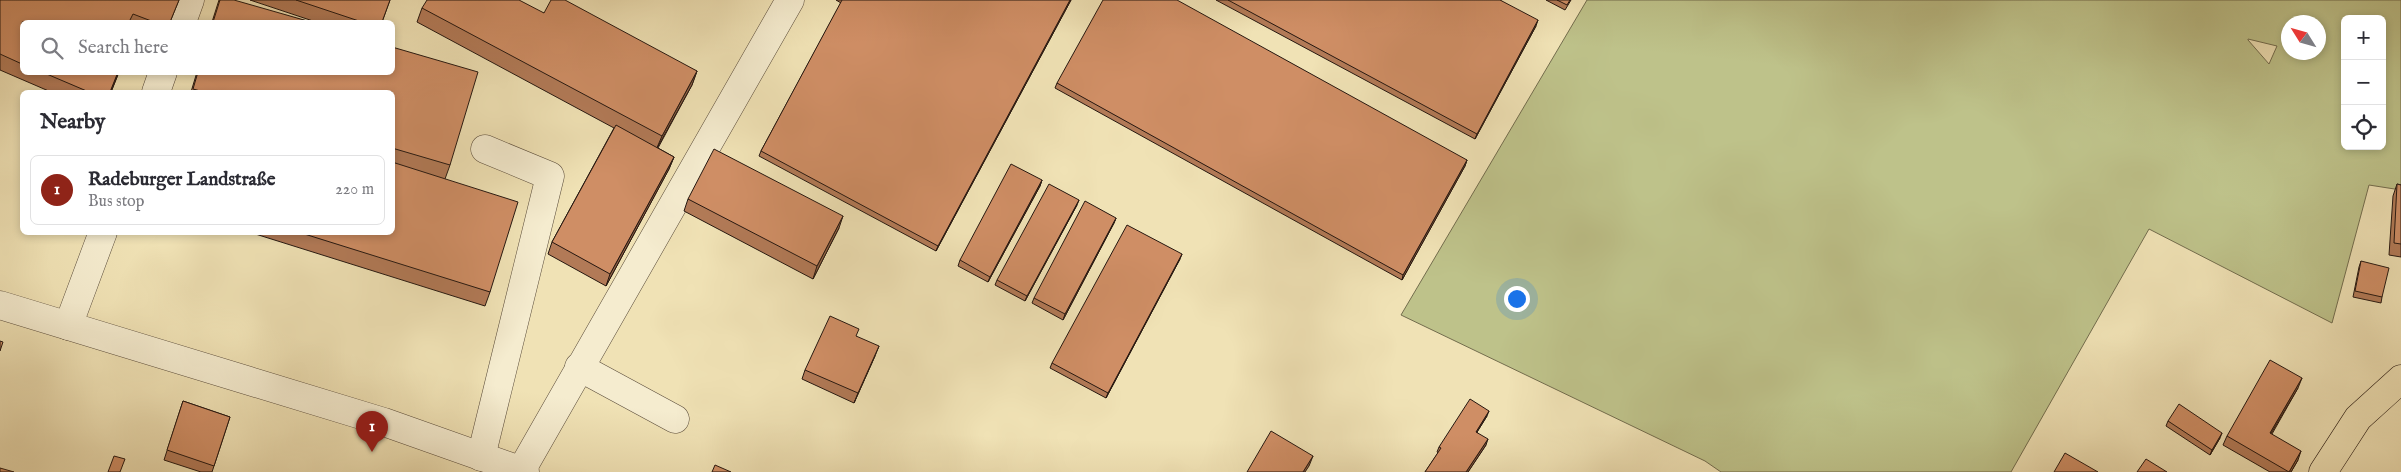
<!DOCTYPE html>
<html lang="en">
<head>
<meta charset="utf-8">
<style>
  body { margin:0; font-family:"IM FELL English",serif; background:#f2f2f3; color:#2b2b33 }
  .controls { position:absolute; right:15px; top:15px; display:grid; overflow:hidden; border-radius:8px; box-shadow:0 2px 8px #0003 }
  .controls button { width:45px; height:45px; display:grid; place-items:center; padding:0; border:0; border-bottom:1px solid #e1e1e2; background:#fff; color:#2b2b33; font:25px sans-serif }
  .compass { position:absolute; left:2281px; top:15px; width:45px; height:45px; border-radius:50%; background:#fff; box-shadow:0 2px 8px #0003; rotate:307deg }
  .you { position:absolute; left:1516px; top:298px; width:18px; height:18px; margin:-12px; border:4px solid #fff; border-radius:50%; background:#1a73e8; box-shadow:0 0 0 8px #1a73e833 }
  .badge { display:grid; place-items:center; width:32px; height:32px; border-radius:50%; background:#8f2418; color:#fff; font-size:16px; font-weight:700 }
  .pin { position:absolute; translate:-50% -41px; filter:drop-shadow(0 1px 2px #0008) }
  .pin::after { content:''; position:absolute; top:26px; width:18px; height:15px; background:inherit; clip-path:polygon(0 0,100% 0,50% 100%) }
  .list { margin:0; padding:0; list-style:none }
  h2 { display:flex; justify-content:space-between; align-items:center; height:65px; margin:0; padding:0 20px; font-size:21px }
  h2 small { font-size:16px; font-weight:400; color:#7c7c81 }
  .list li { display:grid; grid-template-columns:32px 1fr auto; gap:15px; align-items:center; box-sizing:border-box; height:70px; margin:0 10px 10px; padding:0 10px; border:1px solid #e1e1e2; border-radius:8px }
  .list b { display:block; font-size:19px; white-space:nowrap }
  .list p { margin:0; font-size:16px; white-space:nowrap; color:#7c7c81 }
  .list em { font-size:16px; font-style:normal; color:#7c7c81 }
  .icon { flex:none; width:28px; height:28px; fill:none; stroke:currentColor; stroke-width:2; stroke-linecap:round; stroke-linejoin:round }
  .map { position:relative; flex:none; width:2401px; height:472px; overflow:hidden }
  .search { position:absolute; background:#fff; box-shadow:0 2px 8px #0003; left:20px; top:20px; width:375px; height:55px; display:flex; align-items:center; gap:12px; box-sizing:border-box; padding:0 18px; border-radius:8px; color:#7c7c81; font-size:19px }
  .panel { position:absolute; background:#fff; box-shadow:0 2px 8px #0003; left:20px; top:90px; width:375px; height:145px; border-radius:8px }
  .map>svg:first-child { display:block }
  .green { fill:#bec28a; stroke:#726c4d; fill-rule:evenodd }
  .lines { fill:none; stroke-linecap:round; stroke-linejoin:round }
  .minor-casing { stroke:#584a39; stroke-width:29 }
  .major-casing { stroke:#251710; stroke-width:29 }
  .minor { stroke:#f5eccf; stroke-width:28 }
  .major { stroke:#f0e2b5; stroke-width:28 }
  .wall { fill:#b27a57; stroke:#251710 }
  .shaded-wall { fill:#916347; stroke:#251710 }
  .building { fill:#cf8e65; stroke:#251710 }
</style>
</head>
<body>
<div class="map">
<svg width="2401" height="472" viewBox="0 0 2401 472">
  <rect width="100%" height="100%" fill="#f0e2b5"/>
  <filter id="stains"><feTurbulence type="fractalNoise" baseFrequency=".004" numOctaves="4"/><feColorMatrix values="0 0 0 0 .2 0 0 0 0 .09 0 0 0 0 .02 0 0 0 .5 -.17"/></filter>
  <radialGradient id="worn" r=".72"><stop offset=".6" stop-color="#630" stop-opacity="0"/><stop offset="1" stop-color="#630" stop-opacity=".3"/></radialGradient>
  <path class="green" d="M1587,0h814v190l-32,-5 -37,138 -183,-94 -138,243h-290l-16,-11 -304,-146zM2345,19h37v127h-37zM2288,22h30v30h-30zM2248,39l29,7 -8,18 -21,-24z"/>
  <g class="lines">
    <defs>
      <g id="minor">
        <path d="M182,22l8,-22"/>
        <path d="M156,92l7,-20"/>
        <path d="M0,305l384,117 141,50"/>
        <path d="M68,326l35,-94"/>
        <path d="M579,367l96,52"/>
        <path d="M481,457l69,-281 -65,-27"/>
        <path d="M521,471l269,-471"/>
      </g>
      <path id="major" d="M2323,472l35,-54 43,-39"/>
    </defs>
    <use href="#minor" class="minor-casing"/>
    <use href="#major" class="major-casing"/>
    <use href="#minor" class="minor"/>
    <use href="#major" class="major"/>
  </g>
  <g class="wall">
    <path d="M0,0h179l-9,22h-148v50h97l-8,20h-60l-51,-22z"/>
    <path d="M219,0l92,22h-99z"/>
    <path d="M250,0h140l-8,22h-66z"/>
    <path d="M836,0h235l-135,251 -177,-95 2,-5 80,-148z"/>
    <path d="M1216,0h284l36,26 -61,113z"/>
    <path d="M1546,0h25l-6,10z"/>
    <path d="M422,8l122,5 153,58 -5,14 -34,63 16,9 -5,12 -63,117 -58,-32 4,-12 62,-114 -197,-106z"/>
    <path d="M197,72h195l58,93 -5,14 45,113 -5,14 -236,-74h143v-140h-201z"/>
    <path d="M1057,83l410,77 -2,6 -63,114 -347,-192z"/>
    <path d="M1042,180l-2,6 -52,96 -30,-16 2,-6z"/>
    <path d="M2397,184l4,1v72l-12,-2 4,-59z"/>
    <path d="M688,199l151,29 -26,51 -129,-68z"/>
    <path d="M1077,205l-52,96 -30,-16 2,-5z"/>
    <path d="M1116,218l-2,5 -51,97 -31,-17 2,-5z"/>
    <path d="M1180,259l-74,139 -56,-30 2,-5z"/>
    <path d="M2361,261l21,36 -1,6 -28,-6 6,-30z"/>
    <path d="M856,336l19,20 -21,47 -52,-24 3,-9z"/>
    <path d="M2298,388l-26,46 26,26 -7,12h-21l-47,-27 4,-9z"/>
    <path d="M183,401l47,16 -18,55h-11l-37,-12z"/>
    <path d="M1487,416l-10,16 9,13 -18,27h-43l13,-19 -1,-1 2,-5z"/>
    <path d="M2168,421l52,17 -10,17 -44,-29z"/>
  </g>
  <g class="shaded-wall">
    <path d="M1070,0h1l-135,251 2,-5z"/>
    <path d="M1538,20l-2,6 -61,113 2,-5z"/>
    <path d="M697,71l-5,14 -36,65 6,-14z"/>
    <path d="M118,72h1l-8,20h-1z"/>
    <path d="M674,157l-5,12 -63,117 4,-12z"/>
    <path d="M1467,160l-2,6 -63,114 1,-5z"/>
    <path d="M1042,180l-2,6 -52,96 2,-5z"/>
    <path d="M1079,200l-2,5 -52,96 2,-5z"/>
    <path d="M843,216l-4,12 -26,51 4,-13z"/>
    <path d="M1116,218l-2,5 -51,97 2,-6z"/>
    <path d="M1182,254l-2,5 -74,139 2,-5z"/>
    <path d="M879,346l-4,10 -21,47 4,-10z"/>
    <path d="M2302,378l-4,10 -32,54 4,-9z"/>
    <path d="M1489,411l-2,5 -13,21 2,-5z"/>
    <path d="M2222,433l-2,5 -10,17 2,-5z"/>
    <path d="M1488,439l-2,6 -18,27h-2z"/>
    <path d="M2301,451l-3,9 -7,12h-2z"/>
    <path d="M1313,456l-4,10 -4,6h-2z"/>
  </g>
  <g class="building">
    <path d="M0,0h179l-9,22h-16l-21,-8 -4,8h-107v42l-22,-10z"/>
    <path d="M220,0h14l77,22h-98z"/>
    <path d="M296,0h94l-8,22h-20z"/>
    <path d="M427,0h92l25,13 7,-13h14l132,71 -35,65 -240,-128z"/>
    <path d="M842,0h228l-132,246 -177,-95z"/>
    <path d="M1103,0h74l290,160 -64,115 -346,-192z"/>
    <path d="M1228,0h272l38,20 -61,114z"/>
    <path d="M1557,0h13l-3,5z"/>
    <path d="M392,47l86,25 -28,93 -58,-17v-56h-188l-11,-3 5,-17h194z"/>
    <path d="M42,72h76l-8,20h-21z"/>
    <path d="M616,125l58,32 -64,117 -58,-32z"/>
    <path d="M714,149l129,67 -26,50 -129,-67z"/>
    <path d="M392,162l126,40 -28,90 -192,-60h94z"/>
    <path d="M1011,164l31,16 -52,97 -30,-17z"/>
    <path d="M1049,184l30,16 -52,96 -30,-16z"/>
    <path d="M2397,184l4,1v59l-7,-1z"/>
    <path d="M1085,201l31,17 -51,96 -31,-16z"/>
    <path d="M1127,225l55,29 -74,139 -56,-30z"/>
    <path d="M2361,261l28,7 -7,29 -27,-6z"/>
    <path d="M830,316l29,13 -3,7 23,10 -21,47 -53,-23z"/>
    <path d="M0,341l3,1 -3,9z"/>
    <path d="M2270,360l32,18 -32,55 31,18 -12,21 -62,-36z"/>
    <path d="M1470,399l19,12 -13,21 12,7 -22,33h-41l16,-24 -2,-1z"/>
    <path d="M183,401l47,16 -16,49 -47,-16z"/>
    <path d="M2179,404l43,29 -10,17 -44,-29z"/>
    <path d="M1271,431l42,25 -10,16h-56z"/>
    <path d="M2065,453l33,19h-44z"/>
    <path d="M114,456l11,3 -5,13h-12z"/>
    <path d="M2146,459l21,13h-30z"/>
    <path d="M715,465l16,7h-19z"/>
    <path d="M0,468l14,4h-14z"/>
  </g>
  <rect width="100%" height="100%" filter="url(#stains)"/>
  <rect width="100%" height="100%" fill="url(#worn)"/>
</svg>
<div class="controls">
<button>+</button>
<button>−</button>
<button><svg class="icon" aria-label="locate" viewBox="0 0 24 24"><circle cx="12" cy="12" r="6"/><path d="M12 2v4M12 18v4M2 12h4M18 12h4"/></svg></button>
</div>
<svg class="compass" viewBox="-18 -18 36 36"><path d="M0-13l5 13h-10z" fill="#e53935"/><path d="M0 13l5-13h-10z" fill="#7c7c81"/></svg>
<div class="you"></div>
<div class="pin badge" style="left:372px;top:452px">1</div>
<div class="search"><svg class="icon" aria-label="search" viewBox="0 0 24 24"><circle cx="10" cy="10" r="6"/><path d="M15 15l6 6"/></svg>Search here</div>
<section class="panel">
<h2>Nearby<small></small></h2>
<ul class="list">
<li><span class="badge">1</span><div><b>Radeburger Landstraße</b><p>Bus stop</p></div><em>220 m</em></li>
</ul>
</section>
</div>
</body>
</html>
